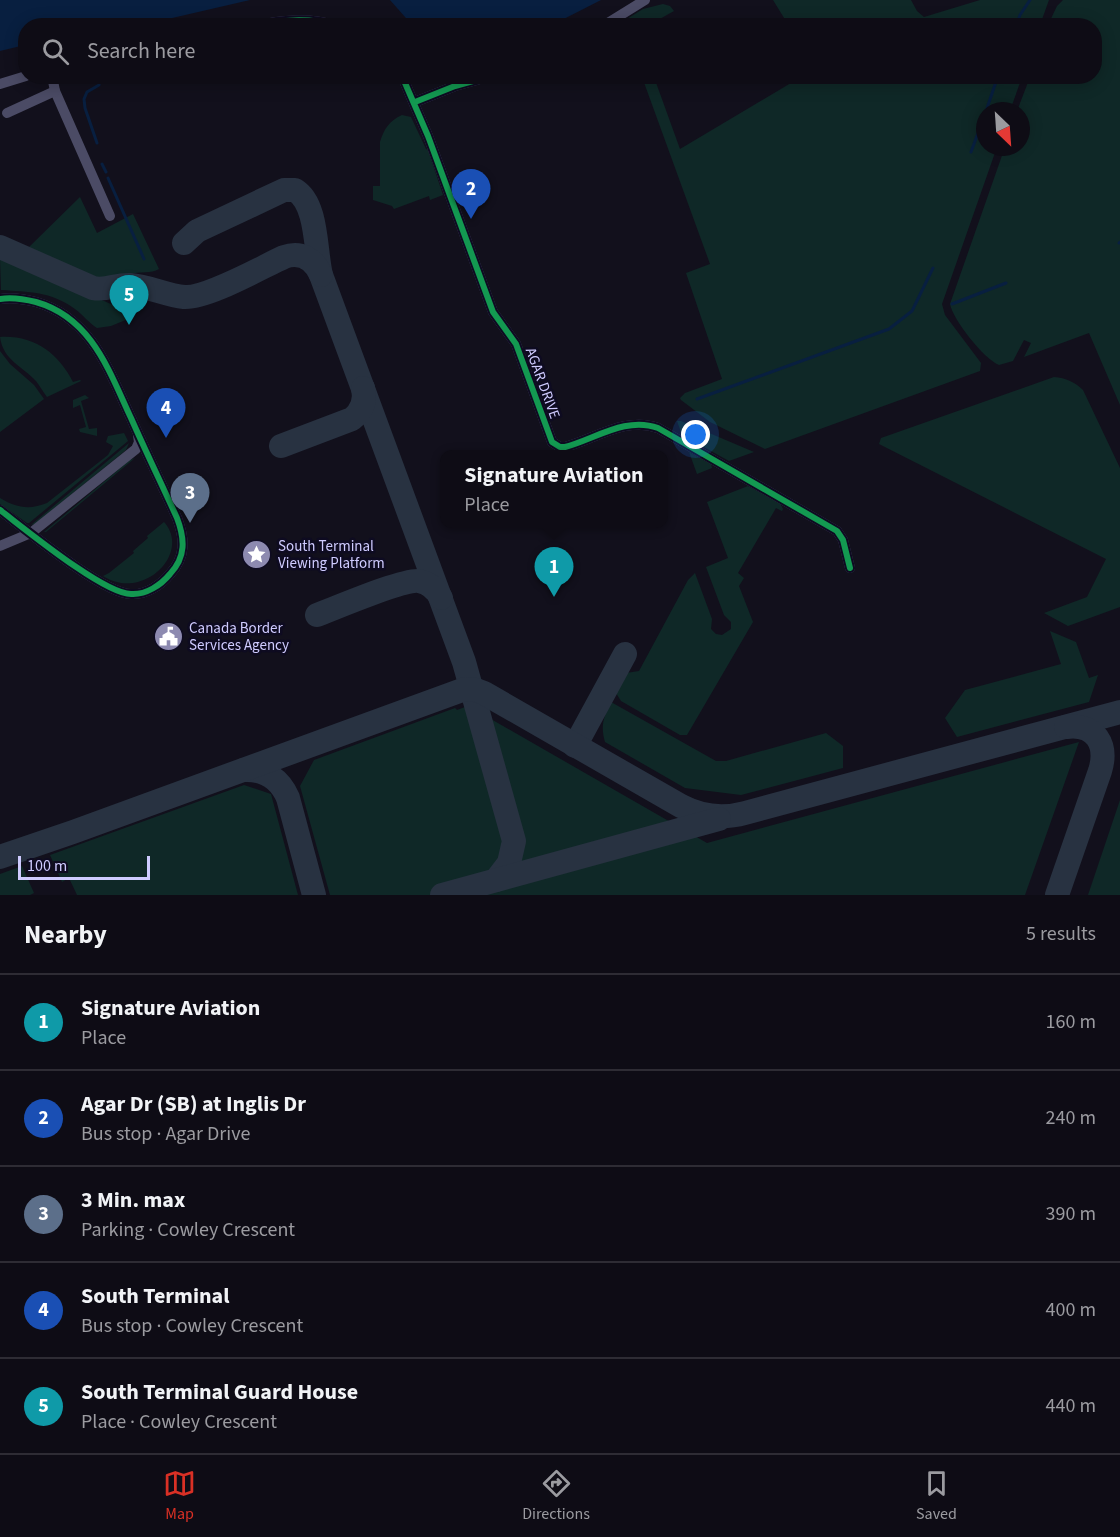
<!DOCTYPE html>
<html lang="en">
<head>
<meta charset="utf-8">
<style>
  body { margin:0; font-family:"Source Sans 3",sans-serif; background:#17151e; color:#f1f3f6 }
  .compass { position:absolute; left:976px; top:102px; width:54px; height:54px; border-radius:50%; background:#0e0c15; box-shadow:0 3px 15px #0003; rotate:155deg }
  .scale { position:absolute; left:18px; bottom:15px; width:132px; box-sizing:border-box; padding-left:6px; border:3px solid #cfcbff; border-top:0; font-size:16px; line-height:21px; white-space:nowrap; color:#cfcbff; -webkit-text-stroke:4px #0e0b21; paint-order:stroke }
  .you { position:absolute; left:696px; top:435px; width:21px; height:21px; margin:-15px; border:4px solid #fff; border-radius:50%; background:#1a73e8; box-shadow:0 0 0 9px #1a73e833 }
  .badge { display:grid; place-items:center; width:39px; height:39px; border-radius:50%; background:#d93025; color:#fff; font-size:20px; font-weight:700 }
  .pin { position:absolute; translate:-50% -50px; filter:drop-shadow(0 2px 3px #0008) }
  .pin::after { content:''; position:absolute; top:32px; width:21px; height:18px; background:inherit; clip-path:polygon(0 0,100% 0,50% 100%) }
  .popup { position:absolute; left:440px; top:450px; width:228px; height:78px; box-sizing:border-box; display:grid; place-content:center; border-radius:12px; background:#0e0c15; filter:drop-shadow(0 2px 4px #0005); font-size:20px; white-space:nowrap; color:#9b9ba0 }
  .popup b { font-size:22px; color:#f1f3f6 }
  .popup::after { content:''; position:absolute; left:50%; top:100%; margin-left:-12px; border:12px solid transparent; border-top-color:#0e0c15 }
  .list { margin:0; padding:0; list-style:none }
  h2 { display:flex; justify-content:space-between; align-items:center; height:78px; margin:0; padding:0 24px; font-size:26px }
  h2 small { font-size:20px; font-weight:400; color:#9b9ba0 }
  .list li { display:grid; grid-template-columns:39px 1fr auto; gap:18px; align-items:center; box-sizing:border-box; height:96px; padding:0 24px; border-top:2px solid #2e2c34 }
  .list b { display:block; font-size:22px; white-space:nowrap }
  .list p { margin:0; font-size:20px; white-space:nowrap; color:#9b9ba0 }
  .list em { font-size:20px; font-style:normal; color:#9b9ba0 }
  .icon { flex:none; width:33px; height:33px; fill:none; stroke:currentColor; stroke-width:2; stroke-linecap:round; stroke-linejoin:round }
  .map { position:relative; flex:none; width:1120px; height:895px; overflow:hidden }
  .search { position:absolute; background:#0e0c15; box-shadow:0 3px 15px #0003; left:18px; right:18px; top:18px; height:66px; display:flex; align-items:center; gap:15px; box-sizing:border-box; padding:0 21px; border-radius:24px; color:#9b9ba0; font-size:22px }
  .sheet { height:558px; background:#0e0c15 }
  nav { display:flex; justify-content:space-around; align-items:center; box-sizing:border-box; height:84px; border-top:2px solid #2e2c34; background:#0e0c15; font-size:16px; color:#9b9ba0 }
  nav a { display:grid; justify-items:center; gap:3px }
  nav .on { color:#d93025 }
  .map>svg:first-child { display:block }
  .green { fill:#0f2827 }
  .water { fill:#081f40 }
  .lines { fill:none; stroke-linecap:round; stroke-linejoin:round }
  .stream { stroke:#081f40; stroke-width:3 }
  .taxiway { stroke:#283241; stroke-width:24 }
  .minor { stroke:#4b4b65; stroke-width:10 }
  .cycleway-casing { stroke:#0e0b21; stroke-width:10 }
  .cycleway { stroke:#139951; stroke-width:6 }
  .labels { text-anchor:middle; stroke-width:5; stroke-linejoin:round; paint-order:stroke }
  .street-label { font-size:15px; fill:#cfcbff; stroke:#0e0b21 }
  .poi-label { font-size:15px; fill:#cfcbff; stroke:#0e0b21; text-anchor:start }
</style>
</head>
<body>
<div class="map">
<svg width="1120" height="895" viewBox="0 0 1120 895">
  <rect width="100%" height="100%" fill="#12101c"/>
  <g class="green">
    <path d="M773,0h138l6,11 7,6 56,-17h69l-9,25 -251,1z"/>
    <path d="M1063,0h57v405l-31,-72 -65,24 7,-14 -7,-3 -11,21 -14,4c-15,-6 -46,-45 -49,-61l55,-157h16v-36h-4l13,-34 64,-1v-50l-46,-1 9,-19z"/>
    <path d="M663,4l7,2 4,5 -25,14h-26l-1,-3 21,-13z"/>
    <path d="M642,77h12l26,72 121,-72h221l-12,34h-25v36h12l-55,157 3,11 36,48 -1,8 -215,78 -55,-27 -29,-22 -1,-2 5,-5 37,-14 -36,-106 24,-9z"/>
    <path d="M402,115l9,2 15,32 2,1 15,45 -13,5 -1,-4 -35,13 -2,-3 -19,-6v-14h7v-44c4,-13 9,-21 22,-27z"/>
    <path d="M80,197l17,36 36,-19 26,55c-8,5 -19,2 -29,5 -12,3 -23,8 -35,12l-70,-35z"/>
    <path d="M0,258l12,2 119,53 2,4 -22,9 -14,2c-8,-5 -14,-13 -22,-19 -25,-18 -46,-17 -74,-19z"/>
    <path d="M0,337c34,-2 58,16 73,45l7,-2 1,1 -34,16c-4,-5 -7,-11 -11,-16 -14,-15 -33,-21 -36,-44z"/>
    <path d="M0,351l10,13 24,21 10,14 -44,33z"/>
    <path d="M1054,377c12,1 21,5 29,13l37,78v139l-52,19 -24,-13 43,-16 19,-38 -227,-115 2,-6z"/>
    <path d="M85,395l4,3 -8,3 8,28 8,-1v8l-17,-4 -1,-3 7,-2 -6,-22 -7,3v-8z"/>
    <path d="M677,421h4l73,31 -25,9 -47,-26z"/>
    <path d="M124,433l4,8 -99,82h-2l-27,-19v-6c16,10 30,12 47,5l61,-48 5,-9 -7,-4 2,-6z"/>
    <path d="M129,443l-3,7 -91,74 -4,1z"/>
    <path d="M689,452l22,12 1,4 -15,6z"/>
    <path d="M135,458l-89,74h-2l86,-72z"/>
    <path d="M748,486l32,17 3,6 -1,2 -6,-3 -38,65 6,5 -5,8 14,36 -66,113h-7l-59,-34 -5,-8 10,-20 13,-2 49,-91 7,-7 17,46 -1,10 5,5 6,1 9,-6v-7l-7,-7 -18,-48 22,-9 -21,-56z"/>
    <path d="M164,522c28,31 -21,80 -61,54l6,-3 25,-20 -1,-2 15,-13 -1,-2z"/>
    <path d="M1050,631l26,11 13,36 9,-3 -9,27 -132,35 -12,-19 20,-28 96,-26z"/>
    <path d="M611,702l105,59h10l100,-28 17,13v22l-102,27 -56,-7 -80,-46c-5,-17 -1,-25 6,-40z"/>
    <path d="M465,707h5l237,136 372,-101 -54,153h-695l-30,-109 14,-26 141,-52 2,2z"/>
    <path d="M244,785l27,9 27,101h-221l-8,-17 -7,4 -12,-27z"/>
    <path d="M1120,800v95h-32z"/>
    <path d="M22,866l12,27 -4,2h-30v-21z"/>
  </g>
  <g class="water">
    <path d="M0,0h250l-108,25 -116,1 -1,19 -25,6z"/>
    <path d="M390,0h211l-49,25 -139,1z"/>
  </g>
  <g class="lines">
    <g class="stream">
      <path d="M1016,26l4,-11 10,-15"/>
      <path d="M986,111l12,-35"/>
      <path d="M97,143l-12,-35 -1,-9 3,-7 12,-7v-9"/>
      <path d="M971,152l14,-38"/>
      <path d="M102,164l4,8"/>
      <path d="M108,178l36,81"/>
      <path d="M1119,243l1,-1"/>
      <path d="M952,304l54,-21"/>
      <path d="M697,399l192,-70 23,-18 21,-43"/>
    </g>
    <g class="taxiway">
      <path d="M184,243l13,-12 87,-41h11c23,14 20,61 26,85l143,387 50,179 -5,22 -13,17"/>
      <path d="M0,247l93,41c13,3 24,-4 37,-3 18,1 36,10 54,12 22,2 78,-30 100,-40 17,-6 30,2 37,18"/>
      <path d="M281,446l71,-27c10,-8 14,-18 11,-31"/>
      <path d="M317,615c19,-7 86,-36 102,-34 10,2 17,8 22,17"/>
      <path d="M575,746l50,-92"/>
      <path d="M244,770c21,-1 36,9 44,28l26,97"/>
      <path d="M0,857l73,-25 392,-143 11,1 8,3 197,113c21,11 42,13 64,7l375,-101"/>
      <path d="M442,895l277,-76"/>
      <path d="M1057,895l43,-124c8,-26 -4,-48 -34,-44"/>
    </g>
    <g class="minor">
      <path d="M253,26c28,-6 56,-9 84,0"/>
      <path d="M603,26l42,-26"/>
      <path d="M52,76l3,15 55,125"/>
      <path d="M402,76l26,60 65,176 23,32 36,98 8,5h5c30,-8 61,-31 93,-19l179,103 6,9 7,28"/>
      <path d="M0,84l26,-8"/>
      <path d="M415,102l40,-16 36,-10"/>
      <path d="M7,113l48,-22"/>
      <path d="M0,299c12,-2 24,0 36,3 56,16 73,69 95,116 15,34 31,67 46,100 8,21 9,39 -7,56 -9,11 -24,21 -39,20 -27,0 -106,-65 -131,-84"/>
      <path d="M0,546l31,-13 105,-84 3,-7 -1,-7"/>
    </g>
    <defs>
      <g id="cycleway">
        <path d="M253,26c28,-6 56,-9 84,0"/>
        <path d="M402,76l26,60 65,176 23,32 36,98 8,5h5c30,-8 61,-31 93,-19l179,103 6,9 7,28"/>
        <path d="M415,102l40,-16 36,-10"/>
        <path d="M0,299c12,-2 24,0 36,3 56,16 73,69 95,116 15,34 31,67 46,100 8,21 9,39 -7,56 -9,11 -24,21 -39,20 -27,0 -106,-65 -131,-84"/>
      </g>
    </defs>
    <use href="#cycleway" class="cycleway-casing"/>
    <use href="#cycleway" class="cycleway"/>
  </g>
  <defs>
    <symbol id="sight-disc" viewBox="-11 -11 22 22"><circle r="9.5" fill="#8d8ab0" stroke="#0e0b21"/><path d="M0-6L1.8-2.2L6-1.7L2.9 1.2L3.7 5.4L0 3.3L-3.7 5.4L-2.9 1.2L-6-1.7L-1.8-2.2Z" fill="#fff"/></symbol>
    <symbol id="civic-disc" viewBox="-11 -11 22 22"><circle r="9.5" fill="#8d8ab0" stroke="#0e0b21"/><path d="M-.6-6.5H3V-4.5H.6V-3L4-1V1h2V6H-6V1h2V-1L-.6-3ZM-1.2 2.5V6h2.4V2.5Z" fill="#fff"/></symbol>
  </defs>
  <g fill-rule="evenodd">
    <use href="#sight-disc" x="240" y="538" width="33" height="33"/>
    <use href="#civic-disc" x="152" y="620" width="33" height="33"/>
  </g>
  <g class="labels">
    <g class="street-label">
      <text transform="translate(543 383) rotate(70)" y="5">AGAR DRIVE</text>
    </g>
    <g class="poi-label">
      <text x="278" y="551">South Terminal<tspan x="278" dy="17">Viewing Platform</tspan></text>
      <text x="189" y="633">Canada Border<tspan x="189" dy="17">Services Agency</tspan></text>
    </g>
  </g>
</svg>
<svg class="compass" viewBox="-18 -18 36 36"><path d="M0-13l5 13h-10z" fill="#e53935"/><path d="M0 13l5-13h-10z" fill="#9b9ba0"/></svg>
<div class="scale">100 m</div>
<div class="you"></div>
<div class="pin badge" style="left:554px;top:597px;background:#0f9aa8">1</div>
<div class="popup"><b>Signature Aviation</b>Place</div>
<div class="pin badge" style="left:471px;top:219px;background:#1a4fb4">2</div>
<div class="pin badge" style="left:190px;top:523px;background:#5c6f8a">3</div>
<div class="pin badge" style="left:166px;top:438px;background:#1a4fb4">4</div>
<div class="pin badge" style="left:129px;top:325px;background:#0f9aa8">5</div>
<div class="search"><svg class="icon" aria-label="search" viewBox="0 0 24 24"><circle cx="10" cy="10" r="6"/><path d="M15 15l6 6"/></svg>Search here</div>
</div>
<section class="sheet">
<h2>Nearby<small>5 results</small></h2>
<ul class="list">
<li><span class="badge" style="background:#0f9aa8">1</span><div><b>Signature Aviation</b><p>Place</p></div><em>160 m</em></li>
<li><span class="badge" style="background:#1a4fb4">2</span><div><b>Agar Dr (SB) at Inglis Dr</b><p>Bus stop · Agar Drive</p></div><em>240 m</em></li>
<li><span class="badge" style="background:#5c6f8a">3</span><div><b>3 Min. max</b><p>Parking · Cowley Crescent</p></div><em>390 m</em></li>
<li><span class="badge" style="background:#1a4fb4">4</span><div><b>South Terminal</b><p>Bus stop · Cowley Crescent</p></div><em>400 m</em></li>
<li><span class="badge" style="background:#0f9aa8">5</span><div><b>South Terminal Guard House</b><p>Place · Cowley Crescent</p></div><em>440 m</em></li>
</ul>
</section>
<nav>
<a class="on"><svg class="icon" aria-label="map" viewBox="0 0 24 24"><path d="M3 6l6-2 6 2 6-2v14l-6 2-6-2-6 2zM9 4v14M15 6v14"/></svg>Map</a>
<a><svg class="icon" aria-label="directions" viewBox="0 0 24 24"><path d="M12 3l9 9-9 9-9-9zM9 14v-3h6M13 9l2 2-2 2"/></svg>Directions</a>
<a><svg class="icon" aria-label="saved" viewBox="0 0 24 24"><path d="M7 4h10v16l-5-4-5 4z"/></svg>Saved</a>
</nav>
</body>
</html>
